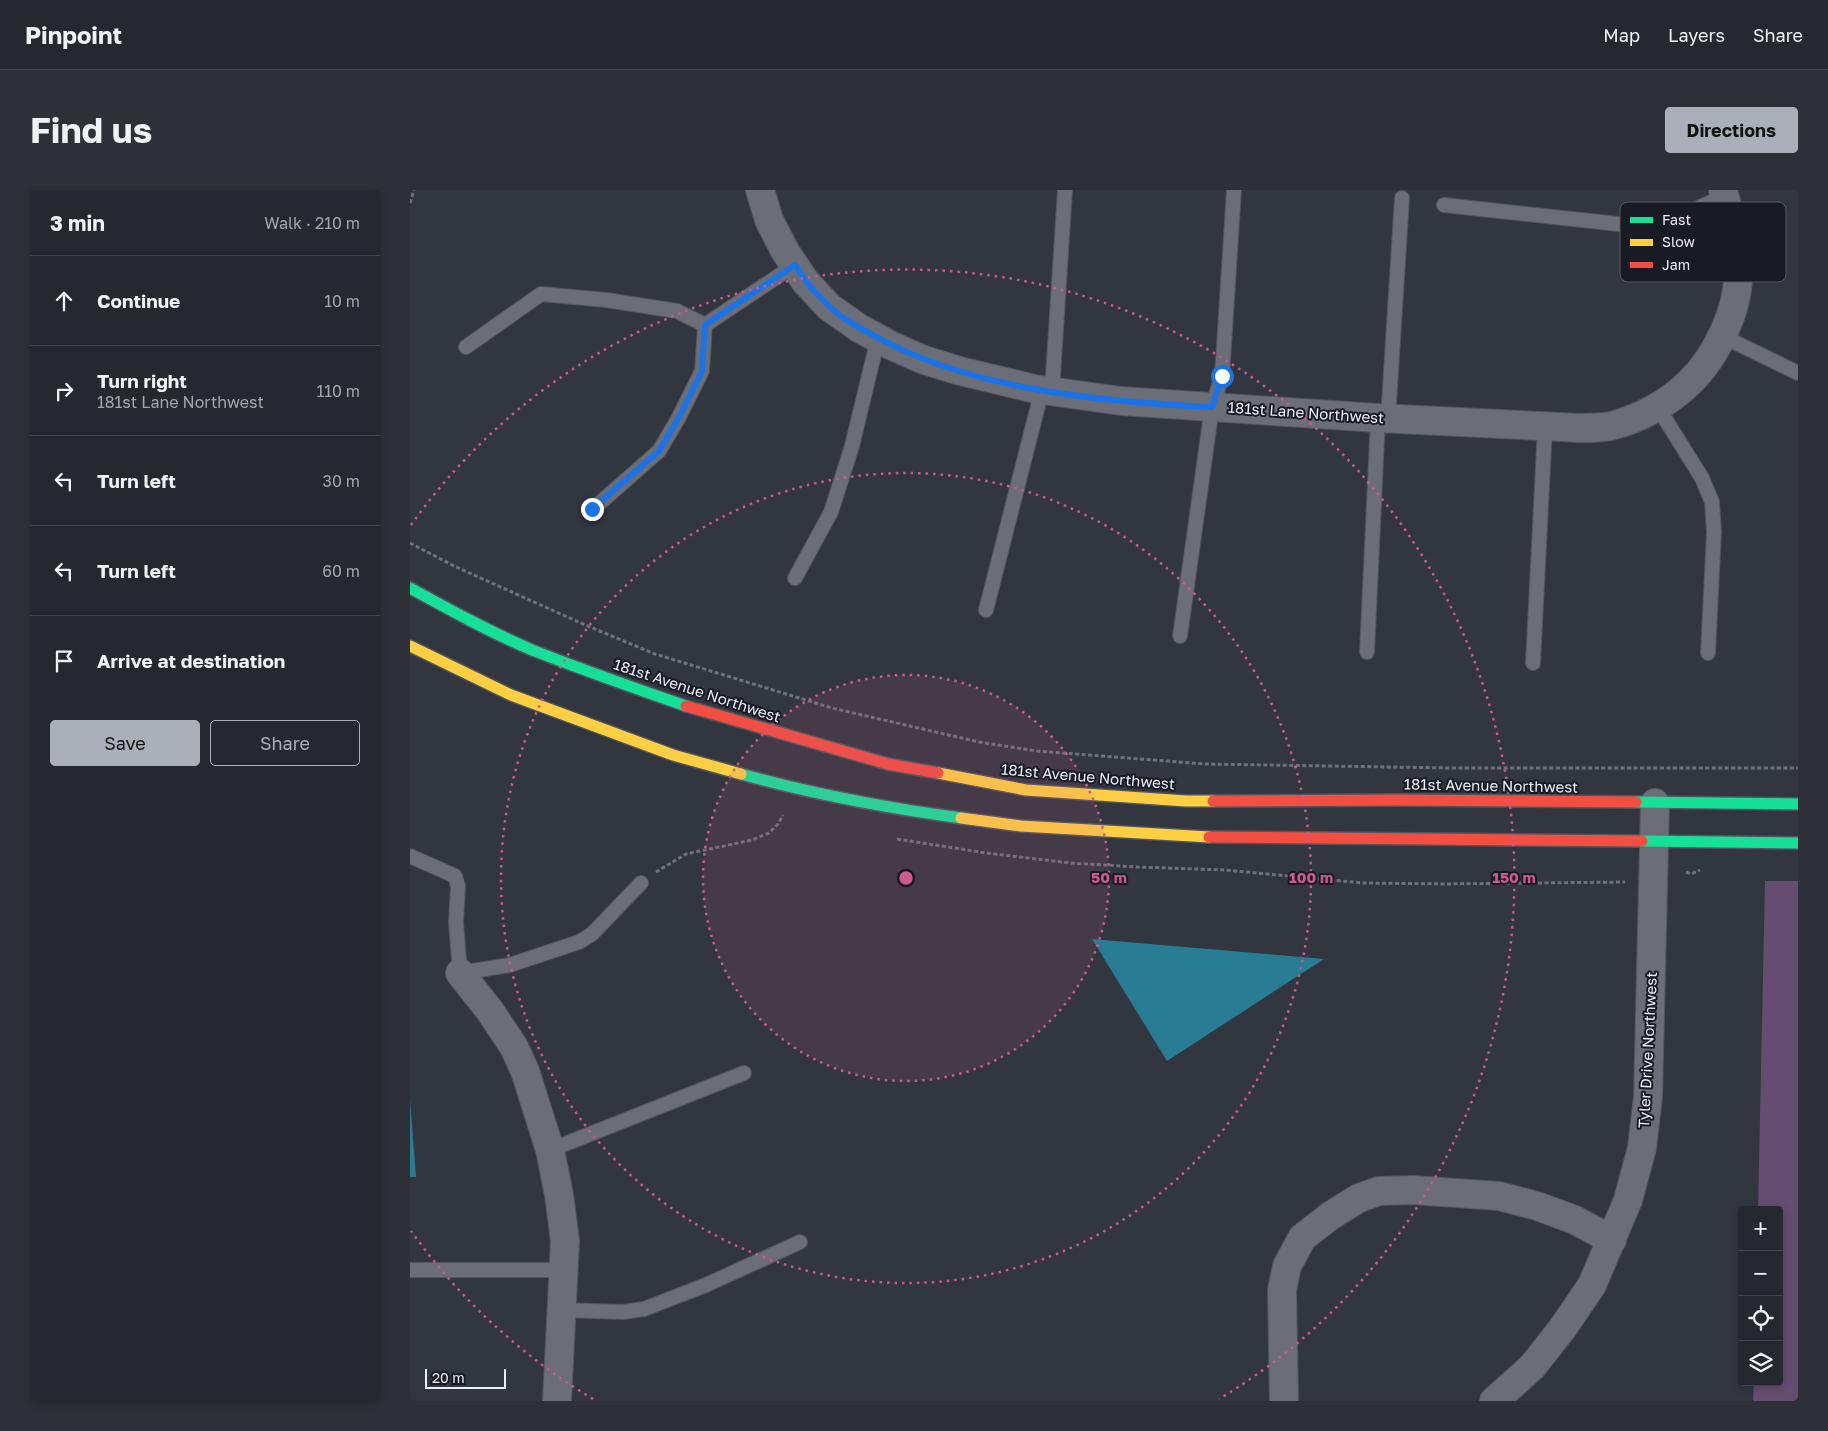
<!DOCTYPE html>
<html lang="en">
<head>
<meta charset="utf-8">
<style>
  body { margin:0; font-family:"Golos Text",sans-serif; background:#2e3037; color:#f1f3f6 }
  .controls { position:absolute; right:15px; bottom:15px; display:grid; overflow:hidden; border-radius:5px; box-shadow:0 2px 8px #0003 }
  .controls button { width:45px; height:45px; display:grid; place-items:center; padding:0; border:0; border-bottom:1px solid #42444b; background:#26282f; color:#f1f3f6; font:25px sans-serif }
  .scale { position:absolute; left:15px; bottom:12px; width:81px; box-sizing:border-box; padding-left:5px; border:2px solid #ebf0fb; border-top:0; font-size:14px; line-height:18px; white-space:nowrap; color:#ebf0fb; -webkit-text-stroke:4px #181b23; paint-order:stroke }
  .stop { position:absolute; width:15px; height:15px; margin:-11px; border:4px solid #1a73e8; border-radius:50%; background:#fff }
  .stop.end { background:#1a73e8; border-color:#fff; box-shadow:0 1px 5px #0008 }
  .list { margin:0; padding:0; list-style:none }
  h2 { display:flex; justify-content:space-between; align-items:center; height:65px; margin:0; padding:0 20px; font-size:21px }
  h2 small { font-size:16px; font-weight:400; color:#a4a6aa }
  .list li { display:grid; grid-template-columns:32px 1fr auto; gap:15px; align-items:center; box-sizing:border-box; height:90px; padding:0 20px; border-top:1px solid #42444b }
  .list b { display:block; font-size:19px; white-space:nowrap }
  .list p { margin:0; font-size:16px; white-space:nowrap; color:#a4a6aa }
  .list em { font-size:16px; font-style:normal; color:#a4a6aa }
  .actions { display:flex; gap:10px; padding:15px 20px }
  .actions a { flex:1; padding:11px 0; border:1px solid #aaafb9; border-radius:5px; text-align:center; font-size:18px; color:#aaafb9 }
  .actions .main { background:#aaafb9; color:#111 }
  .icon { flex:none; width:28px; height:28px; fill:none; stroke:currentColor; stroke-width:2; stroke-linecap:round; stroke-linejoin:round }
  .map { position:relative; flex:none; width:1388px; height:1211px; overflow:hidden; border-radius:5px }
  header { display:flex; align-items:center; gap:30px; box-sizing:border-box; height:70px; padding:0 25px; background:#26282f; border-bottom:1px solid #42444b }
  header strong { font-size:24px }
  nav { display:flex; gap:28px; margin-inline-start:auto; font-size:18px }
  .intro { display:flex; align-items:center; justify-content:space-between; box-sizing:border-box; height:120px; padding:0 30px }
  h1 { margin:0; font-size:35px }
  .button { padding:12px 22px; border-radius:5px; background:#aaafb9; color:#111; font-size:18px; font-weight:700 }
  main { display:flex; gap:30px; padding:0 30px }
  aside { flex:1; background:#26282f; border-radius:5px; box-shadow:0 2px 8px #0003 }
  .map>svg:first-child { display:block }
  .green { fill:#654c71 }
  .water { fill:#287c93 }
  .lines { fill:none; stroke-linecap:round; stroke-linejoin:round }
  .lane-casing { stroke:#51555d; stroke-width:16 }
  .street-casing { stroke:#51555d; stroke-width:30 }
  .fast-casing { stroke:#51555d; stroke-width:14 }
  .slow-casing { stroke:#51555d; stroke-width:14 }
  .jam-casing { stroke:#51555d; stroke-width:14 }
  .path { stroke:#6e727a; stroke-width:3; stroke-dasharray:4 2.5; stroke-linecap:butt }
  .lane { stroke:#6b6e76; stroke-width:14 }
  .street { stroke:#6b6e76; stroke-width:28 }
  .fast { stroke:#16e098; stroke-width:11 }
  .slow { stroke:#ffcf43; stroke-width:11 }
  .jam { stroke:#f24e42; stroke-width:11 }
  .route { stroke:#1a73e8; stroke-width:6 }
  .ring { fill:none; stroke:#ce598b; stroke-width:2.5; stroke-dasharray:2.5 5 }
  .labels { text-anchor:middle; stroke-width:4; stroke-linejoin:round; paint-order:stroke }
  .street-label { font-size:15px; fill:#ebf0fb; stroke:#181b23 }
  .key { fill:#181b23; stroke:#575b64; stroke-width:1 }
  .key-label { font-size:14px; fill:#ebf0fb }
  .centre { fill:#ce598b; stroke:#181b23; stroke-width:2.5 }
  .ring-label { font-size:15px; text-anchor:middle; font-weight:bold; fill:#ce598b; stroke:#181b23; stroke-width:4; stroke-linejoin:round; paint-order:stroke }
</style>
</head>
<body>
<header>
<strong>Pinpoint</strong>
<nav><a>Map</a><a>Layers</a><a>Share</a></nav>
</header>
<div class="intro"><h1>Find us</h1><a class="button">Directions</a></div>
<main>
<aside>
<h2>3 min<small>Walk · 210 m</small></h2>
<ul class="list">
<li><svg class="icon" aria-label="ahead" viewBox="0 0 24 24"><path d="M12 20V5M6 11l6-6 6 6"/></svg><div><b>Continue</b></div><em>10 m</em></li>
<li><svg class="icon" aria-label="right" viewBox="0 0 24 24"><path d="M7 20v-9h11M14 6l5 5-5 5"/></svg><div><b>Turn right</b><p>181st Lane Northwest</p></div><em>110 m</em></li>
<li><svg class="icon" aria-label="left" viewBox="0 0 24 24"><path d="M17 20v-9H6M10 6l-5 5 5 5"/></svg><div><b>Turn left</b></div><em>30 m</em></li>
<li><svg class="icon" aria-label="left" viewBox="0 0 24 24"><path d="M17 20v-9H6M10 6l-5 5 5 5"/></svg><div><b>Turn left</b></div><em>60 m</em></li>
<li><svg class="icon" aria-label="arrive" viewBox="0 0 24 24"><path d="M6 21V4h12l-3 4 3 4H6"/></svg><div><b>Arrive at destination</b></div></li>
</ul>
<div class="actions"><a class="main">Save</a><a>Share</a></div>
</aside>
<div class="map">
<svg width="1388" height="1211" viewBox="0 0 1388 1211">
  <rect width="100%" height="100%" fill="#32363f"/>
  <path class="green" d="M1355,691h33v520h-45l1,-19h25v-172h-21z"/>
  <g class="water">
    <path d="M682,749l232,20 -157,102z"/>
    <path d="M0,909l6,78h-6z"/>
  </g>
  <g class="lines">
    <defs>
      <g id="lane">
        <path d="M1034,15l183,20 58,-11 39,-18"/>
        <path d="M1312,146l76,37"/>
        <path d="M56,157l75,-53 65,6 71,11 28,14 90,-60"/>
        <path d="M642,201l13,-201"/>
        <path d="M1247,216l45,72 10,24 2,30 -6,121"/>
        <path d="M978,229l14,-221"/>
        <path d="M183,319l66,-58 19,-32 24,-48 3,-46"/>
        <path d="M385,388l36,-66 21,-66 26,-108"/>
        <path d="M576,420l56,-220"/>
        <path d="M770,446l32,-229 10,-31 12,-186"/>
        <path d="M957,462l11,-234"/>
        <path d="M1123,473l12,-236"/>
        <path d="M0,666l45,20 3,10 -2,36 4,51 50,-8 69,-23 13,-8 49,-51"/>
        <path d="M140,960l194,-77"/>
        <path d="M0,1080h153"/>
        <path d="M152,1120l61,2 21,-3 62,-24 94,-43"/>
      </g>
      <g id="street">
        <path d="M350,0l9,30 16,31 20,30 24,26 30,21 31,17 34,15 36,11 75,18 86,12 257,17 202,10c10,0 21,0 31,-2 28,-7 58,-23 79,-44 26,-25 49,-73 48,-109 -1,-28 -8,-57 -15,-83"/>
        <path d="M50,783l30,38 24,36 11,24 25,79 9,45 6,46 -8,160"/>
        <path d="M874,1211l-2,-111 5,-24 15,-28 28,-22 29,-18 20,-7 34,-1 86,6 38,10 38,14 37,20"/>
        <path d="M1084,1211l38,-34 30,-38 30,-44 36,-85 14,-52 6,-51 7,-294"/>
      </g>
      <g id="fast">
        <path d="M0,398c40,22 80,44 122,62 51,20 102,38 154,56"/>
        <path d="M331,584c72,20 146,34 220,44"/>
        <path d="M1226,612l162,2"/>
        <path d="M1232,651l156,2"/>
      </g>
      <g id="slow">
        <path d="M0,456l101,49 162,60 68,19"/>
        <path d="M528,583l88,17 160,11h27"/>
        <path d="M551,628l60,8 188,11"/>
      </g>
      <g id="jam">
        <path d="M276,516l202,58 50,9"/>
        <path d="M803,611l183,-1 240,2"/>
        <path d="M799,647l433,4"/>
      </g>
    </defs>
    <use href="#lane" class="lane-casing"/>
    <use href="#street" class="street-casing"/>
    <use href="#fast" class="fast-casing"/>
    <use href="#slow" class="slow-casing"/>
    <use href="#jam" class="jam-casing"/>
    <g class="path">
      <path d="M0,13l4,-13"/>
      <path d="M0,353l44,23 129,58 72,30 177,54 147,34 58,9 167,13 249,4h345"/>
      <path d="M487,649l89,14 85,10 66,4 88,3 138,13 83,1 179,-2"/>
      <path d="M246,682l30,-18 66,-14 17,-7 9,-9 5,-9"/>
      <path d="M1276,682l5,2 9,-4"/>
    </g>
    <use href="#lane" class="lane"/>
    <use href="#street" class="street"/>
    <use href="#fast" class="fast"/>
    <use href="#slow" class="slow"/>
    <use href="#jam" class="jam"/>
  </g>
  <g class="lines">
    <path class="route" d="M182,319l67,-58 19,-32 24,-48 3,-46 90,-60c9,15 21,29 34,41 12,12 29,21 44,29 97,55 230,67 339,72l10,-31"/>
  </g>
  <circle cx="496" cy="688" r="203" fill="#ce598b" fill-opacity=".12"/>
  <g class="ring">
    <circle cx="496" cy="688" r="203"/>
    <circle cx="496" cy="688" r="405"/>
    <path d="M183 1209A608 608 0 0 1 1 1041M1 335A608 608 0 1 1 809 1209"/>
  </g>
  <g class="labels">
    <g class="street-label">
      <text transform="translate(896 223) rotate(4)" y="5">181st Lane Northwest</text>
      <text transform="translate(287 501) rotate(18)" y="5">181st Avenue Northwest</text>
      <text transform="translate(678 587) rotate(5)" y="5">181st Avenue Northwest</text>
      <text transform="translate(1081 596) rotate(1)" y="5">181st Avenue Northwest</text>
      <text transform="translate(1238 860) rotate(-87)" y="5">Tyler Drive Northwest</text>
    </g>
  </g>
  <rect x="1210" y="12" width="166" height="80" rx="8" class="key"/>
  <rect x="1220" y="27" width="23" height="6" fill="#16e098"/>
  <rect x="1220" y="49" width="23" height="7" fill="#ffcf43"/>
  <rect x="1220" y="72" width="23" height="6" fill="#f24e42"/>
  <g class="key-label">
    <text x="1252" y="35">Fast</text>
    <text x="1252" y="57">Slow</text>
    <text x="1252" y="80">Jam</text>
  </g>
  <circle cx="496" cy="688" r="8" class="centre"/>
  <g class="ring-label">
    <text x="699" y="693">50 m</text>
    <text x="901" y="693">100 m</text>
    <text x="1104" y="693">150 m</text>
  </g>
</svg>
<div class="controls">
<button>+</button>
<button>−</button>
<button><svg class="icon" aria-label="locate" viewBox="0 0 24 24"><circle cx="12" cy="12" r="6"/><path d="M12 2v4M12 18v4M2 12h4M18 12h4"/></svg></button>
<button><svg class="icon" aria-label="layers" viewBox="0 0 24 24"><path d="M12 4l9 5-9 5-9-5zM3 14l9 5 9-5"/></svg></button>
</div>
<div class="scale">20 m</div>
<div class="stop" style="left:812px;top:186px"></div>
<div class="stop end" style="left:182px;top:319px"></div>
</div>
</main>
</body>
</html>
